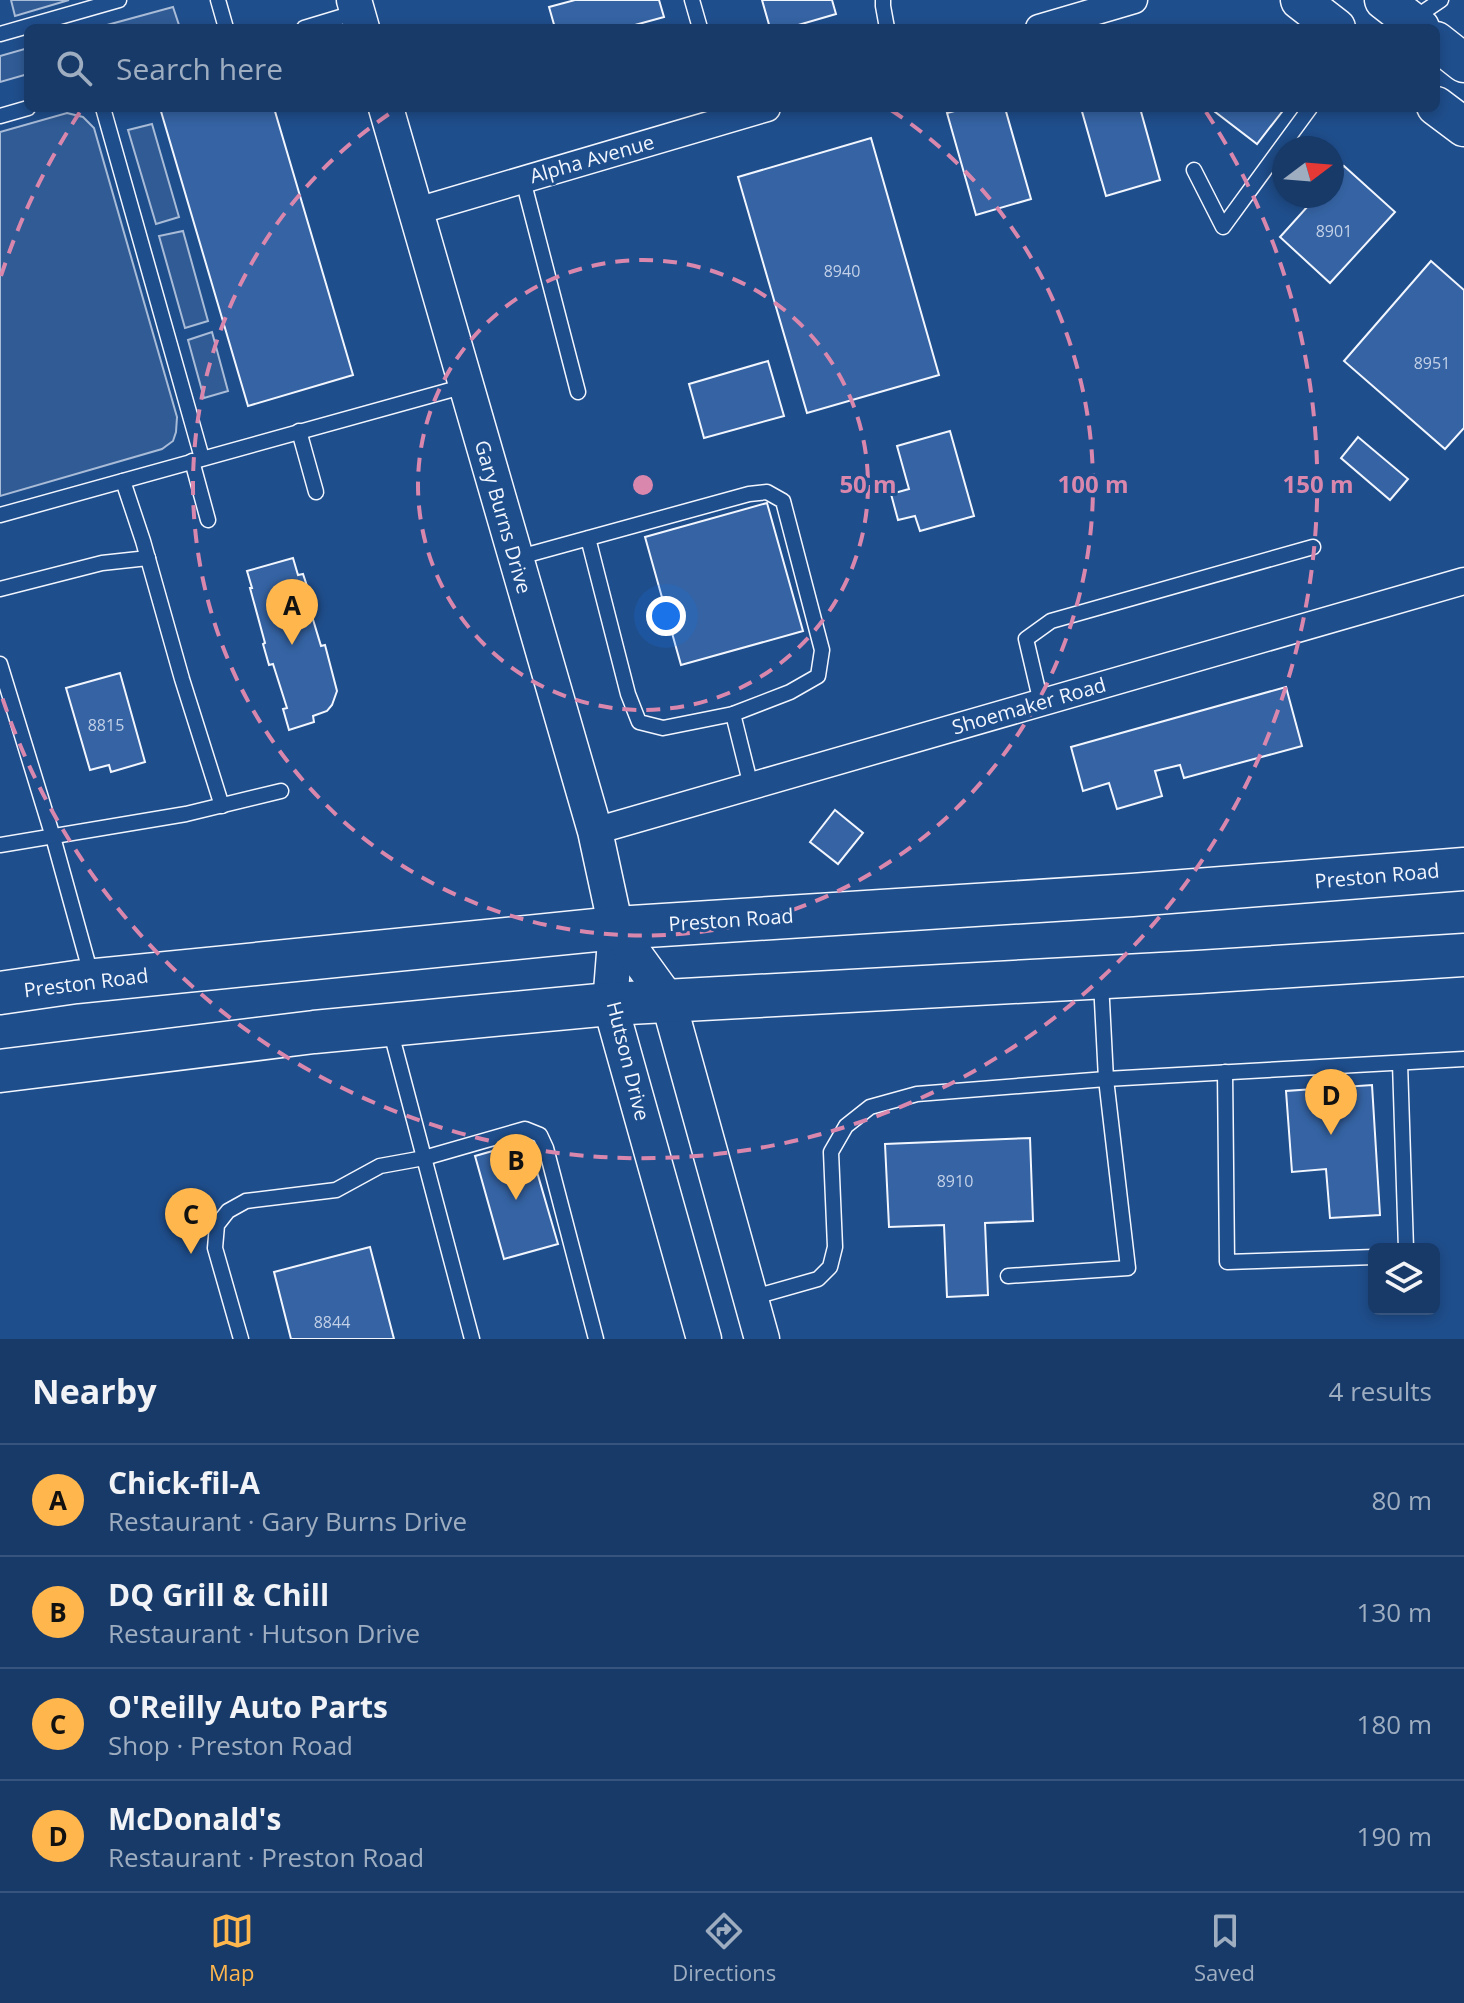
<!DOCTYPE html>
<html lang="en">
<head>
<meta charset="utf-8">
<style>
  body { margin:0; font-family:"Open Sans",sans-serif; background:#20416f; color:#f1f3f6 }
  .controls { position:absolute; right:24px; bottom:24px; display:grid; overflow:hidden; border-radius:12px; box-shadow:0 4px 12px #0003 }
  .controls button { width:72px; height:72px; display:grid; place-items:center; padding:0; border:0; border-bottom:2px solid #36547d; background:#173a69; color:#f1f3f6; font:40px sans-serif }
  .compass { position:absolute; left:1272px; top:136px; width:72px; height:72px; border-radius:50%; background:#173a69; box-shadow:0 4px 12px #0003; rotate:74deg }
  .you { position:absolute; left:666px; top:616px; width:28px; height:28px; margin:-20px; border:6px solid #fff; border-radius:50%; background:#1a73e8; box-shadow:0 0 0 12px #1a73e833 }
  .badge { display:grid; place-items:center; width:52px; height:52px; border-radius:50%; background:#ffb74d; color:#111; font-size:26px; font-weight:700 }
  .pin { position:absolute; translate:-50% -66px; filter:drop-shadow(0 2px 4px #0008) }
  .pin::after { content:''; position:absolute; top:42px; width:28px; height:24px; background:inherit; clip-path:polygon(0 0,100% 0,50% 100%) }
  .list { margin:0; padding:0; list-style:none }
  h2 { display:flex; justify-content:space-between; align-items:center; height:104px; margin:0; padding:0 32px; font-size:34px }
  h2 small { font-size:26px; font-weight:400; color:#9eadc0 }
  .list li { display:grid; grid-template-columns:52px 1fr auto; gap:24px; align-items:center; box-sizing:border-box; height:112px; padding:0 32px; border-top:2px solid #36547d }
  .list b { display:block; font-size:30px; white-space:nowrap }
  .list p { margin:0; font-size:26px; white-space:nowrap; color:#9eadc0 }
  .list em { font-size:26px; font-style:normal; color:#9eadc0 }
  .icon { flex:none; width:44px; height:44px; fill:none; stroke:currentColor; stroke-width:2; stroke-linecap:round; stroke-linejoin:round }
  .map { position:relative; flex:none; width:1464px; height:1339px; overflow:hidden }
  .search { position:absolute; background:#173a69; box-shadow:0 4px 12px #0003; left:24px; right:24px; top:24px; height:88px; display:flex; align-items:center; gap:20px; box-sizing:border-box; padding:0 28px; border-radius:12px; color:#9eadc0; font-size:30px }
  .sheet { height:552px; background:#173a69 }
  nav { display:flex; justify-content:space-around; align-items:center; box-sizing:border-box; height:112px; border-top:2px solid #36547d; background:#173a69; font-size:22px; color:#9eadc0 }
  nav a { display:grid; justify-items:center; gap:4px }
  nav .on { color:#ffb74d }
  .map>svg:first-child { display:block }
  .built { fill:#305b95; stroke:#a8bbd7; stroke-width:2 }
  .building { fill:#3563a3; stroke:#f2f6ff; stroke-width:2 }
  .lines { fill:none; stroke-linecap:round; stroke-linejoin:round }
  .service-casing { stroke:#f2f6ff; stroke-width:17 }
  .minor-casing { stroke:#f2f6ff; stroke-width:29 }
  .tertiary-casing { stroke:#f2f6ff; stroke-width:37 }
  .secondary-casing { stroke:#f2f6ff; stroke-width:41 }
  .primary-casing { stroke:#f2f6ff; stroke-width:45 }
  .service { stroke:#1f4e8c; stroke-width:14 }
  .minor { stroke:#1f4e8c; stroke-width:26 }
  .tertiary { stroke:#1f4e8c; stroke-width:34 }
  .secondary { stroke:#1f4e8c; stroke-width:38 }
  .primary { stroke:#1f4e8c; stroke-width:42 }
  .ring { fill:none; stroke:#da87ad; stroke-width:4; stroke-dasharray:14 10 }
  .labels { text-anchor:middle; stroke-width:6; stroke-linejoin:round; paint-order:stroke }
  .number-label { font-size:16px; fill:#c3d1e8 }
  .street-label { font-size:20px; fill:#f2f6ff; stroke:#1f4e8c }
  .centre { fill:#da87ad; stroke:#1f4e8c; stroke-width:4 }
  .ring-label { font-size:24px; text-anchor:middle; font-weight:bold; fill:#da87ad; stroke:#1f4e8c; stroke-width:6; stroke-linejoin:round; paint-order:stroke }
</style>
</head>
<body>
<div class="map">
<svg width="1464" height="1339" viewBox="0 0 1464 1339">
  <rect width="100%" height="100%" fill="#1f4e8c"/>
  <g class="built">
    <path d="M11,0h58l-54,16z"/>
    <path d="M173,7l7,21h-84z"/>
    <path d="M28,48v26l-28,8v-26z"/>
    <path d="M67,113l16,4 11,11 83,289 -1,15 -3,9 -11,8 -162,47v-364z"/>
    <path d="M152,124l27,93 -23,7 -28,-94z"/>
    <path d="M183,231l25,90 -23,7 -26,-92z"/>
    <path d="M212,332l16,59 -24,7 -16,-58z"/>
  </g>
  <g class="building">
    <path d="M575,0h84l5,17 -40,11h-69l-6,-21z"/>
    <path d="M762,0h70l4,14 -48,14h-18z"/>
    <path d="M160,108h114l79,267 -105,31z"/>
    <path d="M966,108h39l26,91 -55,16 -29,-102z"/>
    <path d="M1081,108h59l20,72 -54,16z"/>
    <path d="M1210,108h75l-28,36z"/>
    <path d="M871,138l68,237 -132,38 -69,-236z"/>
    <path d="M1344,166l51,46 -65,71 -50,-46 37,-41h15v-16z"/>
    <path d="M1431,261l33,29v138l-19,21 -101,-88z"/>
    <path d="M768,361l16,55 -80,22 -15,-54z"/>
    <path d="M950,431l24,85 -54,15 -5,-15 -17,4 -7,-26 18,-5 -12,-43z"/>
    <path d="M1358,437l50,42 -18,21 -49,-42z"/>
    <path d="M767,503l36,128 -122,34 -36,-128z"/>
    <path d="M293,558l5,17 5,-1 6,18 -4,1 16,53 4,-1 12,46 -5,14 -5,6 -14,5 1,6 -25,8 -6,-21 4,-1 -14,-44 -4,1 -6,-21 2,-1 -15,-55h2l-5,-17z"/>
    <path d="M120,673l25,89 -34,10 -2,-7 -19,5 -24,-82z"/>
    <path d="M1286,687l16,59 -118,32 -4,-13 -25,6 7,25 -45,13 -8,-26 -26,8 -12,-44z"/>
    <path d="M835,810l28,23 -25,31 -28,-22z"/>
    <path d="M1372,1085l8,130 -50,3 -4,-49 -34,3 -6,-81z"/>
    <path d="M1030,1138l3,83 -48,2 3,72 -41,2 -3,-72 -55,2 -4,-83z"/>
    <path d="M528,1141l30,103 -54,15 -29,-103z"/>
    <path d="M370,1247l24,92h-103l-17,-67z"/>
  </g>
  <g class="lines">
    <defs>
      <g id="service">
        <path d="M218,0l8,28"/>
        <path d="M692,0l8,28"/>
        <path d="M883,0v6l4,22"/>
        <path d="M1413,19l28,-19"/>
        <path d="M304,28l53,-16"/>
        <path d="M0,34l119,-34"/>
        <path d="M103,108l99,350"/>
        <path d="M0,116l28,-8"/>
        <path d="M1194,170l29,57 87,-119"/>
        <path d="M523,180l55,212"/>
        <path d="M299,431l17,61"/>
        <path d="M192,461l16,59"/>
        <path d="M123,481l20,60 39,138 40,127"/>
        <path d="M0,515l465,-129"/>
        <path d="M516,558l233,-64 18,-2 16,9 39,149 -4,26 -28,16 -57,22 -70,14 -24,-6 -11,-28 -40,-156"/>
        <path d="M0,589l102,-26 46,-5"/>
        <path d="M0,664l53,173 39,141"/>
        <path d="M1041,703l-15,-64 25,-18 262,-74"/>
        <path d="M733,714l18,72"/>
        <path d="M0,845l186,-31 95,-23"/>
        <path d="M390,1029l82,310"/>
        <path d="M1400,1063l6,186"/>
        <path d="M1225,1072l2,190 147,-5"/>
        <path d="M1008,1276l120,-8 -22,-189 -5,-97"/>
        <path d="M751,1298l67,-19 12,-12 5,-20 -4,-95 15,-26 24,-19 47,-13 189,-15 358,-20"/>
        <path d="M241,1339l-26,-91 2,-23 11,-14 18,-10 90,-11 44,-24 44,-8 101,-29 15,6 6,13 50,191"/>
      </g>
      <g id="minor">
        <path d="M1039,28l95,-28"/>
        <path d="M417,211l350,-103"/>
        <path d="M595,831l869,-250"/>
      </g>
      <g id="tertiary">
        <path d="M354,0l8,28"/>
        <path d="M386,108l209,723 21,97 -6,76 94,335"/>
        <path d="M616,928l52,72 94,339"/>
      </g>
      <g id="secondary">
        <path d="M1300,0l36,28"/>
        <path d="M1384,0l36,28"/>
        <path d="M1436,41l28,22"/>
        <path d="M1436,106l28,21"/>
      </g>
      <g id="primary">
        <path d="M0,993l76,-11 540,-54 516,-33 332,-26"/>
        <path d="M0,1071l314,-39 296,-28 588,-32 266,-17"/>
      </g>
    </defs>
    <use href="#service" class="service-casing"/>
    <use href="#minor" class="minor-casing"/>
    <use href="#tertiary" class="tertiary-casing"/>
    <use href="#secondary" class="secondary-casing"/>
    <use href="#primary" class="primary-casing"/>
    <use href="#service" class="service"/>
    <use href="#minor" class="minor"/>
    <use href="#tertiary" class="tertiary"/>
    <use href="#secondary" class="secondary"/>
    <use href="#primary" class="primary"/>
  </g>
  <g class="ring">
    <circle cx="643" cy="485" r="225"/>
    <path d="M891 110A450 450 0 1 1 395 110"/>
    <path d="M1 276A675 675 0 0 1 80 112M1206 112A675 675 0 1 1 1 694"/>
  </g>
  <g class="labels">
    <g class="number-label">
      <text x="1334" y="237">8901</text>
      <text x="842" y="277">8940</text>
      <text x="1432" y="369">8951</text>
      <text x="106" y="731">8815</text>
      <text x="955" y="1187">8910</text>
      <text x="332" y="1328">8844</text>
    </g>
    <g class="street-label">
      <text transform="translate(592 159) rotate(-16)" y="7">Alpha Avenue</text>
      <text transform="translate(503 517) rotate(74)" y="7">Gary Burns Drive</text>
      <text transform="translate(1029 706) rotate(-16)" y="7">Shoemaker Road</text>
      <text transform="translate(1377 876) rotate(-5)" y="7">Preston Road</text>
      <text transform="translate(731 920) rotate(-4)" y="7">Preston Road</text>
      <text transform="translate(86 983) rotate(-7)" y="7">Preston Road</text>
      <text transform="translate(628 1061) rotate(76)" y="7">Hutson Drive</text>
    </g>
  </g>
  <circle cx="643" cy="485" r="12" class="centre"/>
  <g class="ring-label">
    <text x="868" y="493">50 m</text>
    <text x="1093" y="493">100 m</text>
    <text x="1318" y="493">150 m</text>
  </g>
</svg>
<div class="controls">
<button><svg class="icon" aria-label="layers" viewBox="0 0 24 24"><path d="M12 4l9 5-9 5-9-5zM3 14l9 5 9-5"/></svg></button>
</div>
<svg class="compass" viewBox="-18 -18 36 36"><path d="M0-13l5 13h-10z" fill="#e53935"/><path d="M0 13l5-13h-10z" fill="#9eadc0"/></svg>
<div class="you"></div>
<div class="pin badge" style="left:292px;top:645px">A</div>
<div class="pin badge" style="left:516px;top:1200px">B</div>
<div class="pin badge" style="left:191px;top:1254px">C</div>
<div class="pin badge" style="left:1331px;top:1135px">D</div>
<div class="search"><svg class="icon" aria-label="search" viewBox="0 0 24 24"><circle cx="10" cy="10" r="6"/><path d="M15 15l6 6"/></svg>Search here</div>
</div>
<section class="sheet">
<h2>Nearby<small>4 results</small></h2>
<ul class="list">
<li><span class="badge">A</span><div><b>Chick-fil-A</b><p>Restaurant · Gary Burns Drive</p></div><em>80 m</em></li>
<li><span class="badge">B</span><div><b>DQ Grill &amp; Chill</b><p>Restaurant · Hutson Drive</p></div><em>130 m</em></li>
<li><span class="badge">C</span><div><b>O'Reilly Auto Parts</b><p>Shop · Preston Road</p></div><em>180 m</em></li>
<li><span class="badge">D</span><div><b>McDonald's</b><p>Restaurant · Preston Road</p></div><em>190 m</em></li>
</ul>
</section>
<nav>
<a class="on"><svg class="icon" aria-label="map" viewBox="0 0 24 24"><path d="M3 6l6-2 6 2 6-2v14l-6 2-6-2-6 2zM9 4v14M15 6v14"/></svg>Map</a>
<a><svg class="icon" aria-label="directions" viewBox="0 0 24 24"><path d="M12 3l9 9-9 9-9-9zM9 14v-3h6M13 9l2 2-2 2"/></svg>Directions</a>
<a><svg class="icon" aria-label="saved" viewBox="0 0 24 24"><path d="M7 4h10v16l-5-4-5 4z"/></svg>Saved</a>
</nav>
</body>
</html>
